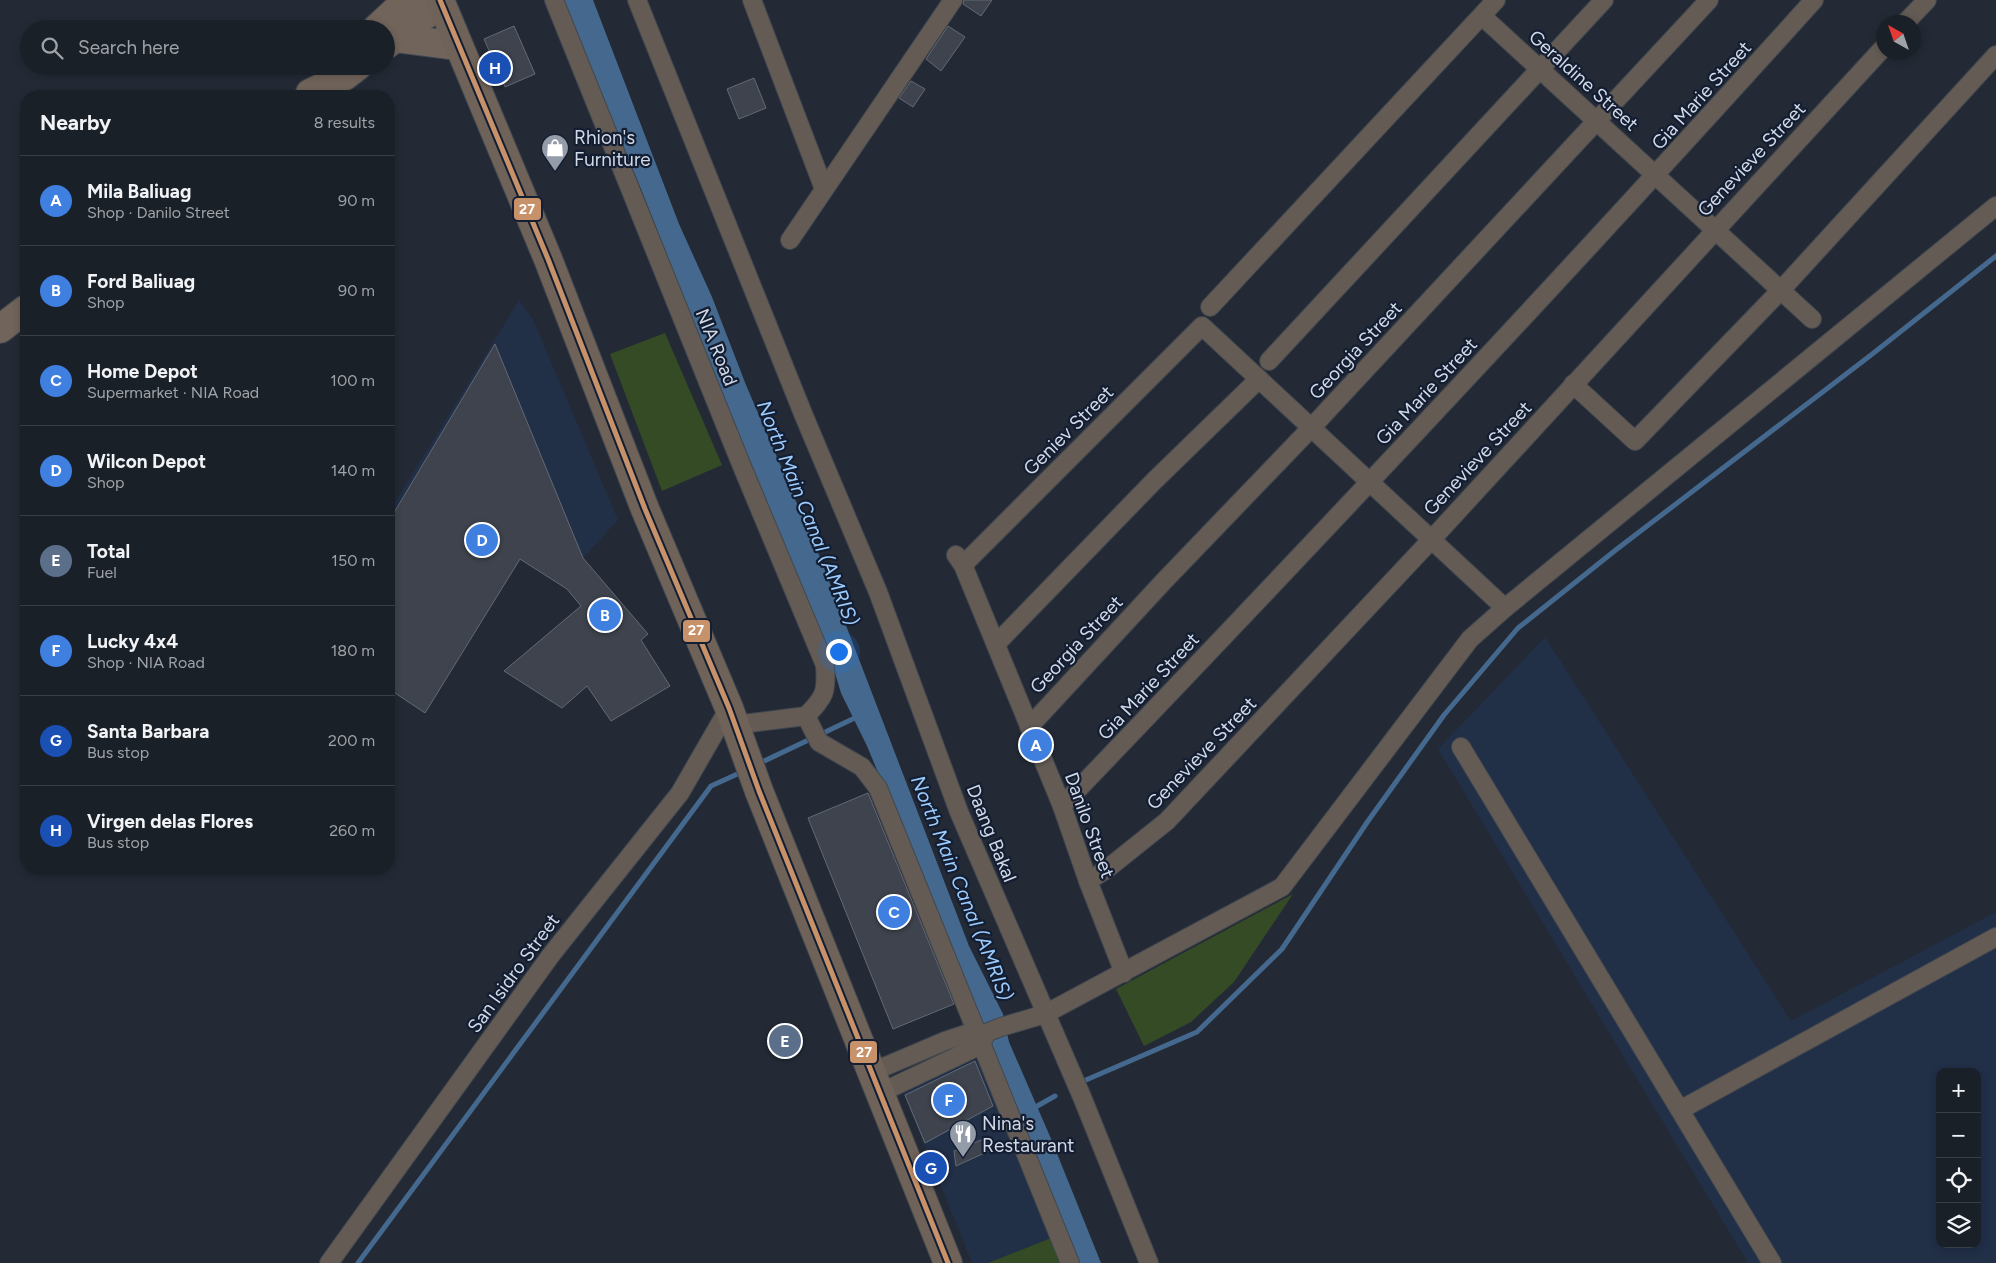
<!DOCTYPE html>
<html lang="en">
<head>
<meta charset="utf-8">
<style>
  body { margin:0; font-family:Figtree,sans-serif; background:#272d34; color:#f1f3f6 }
  .controls { position:absolute; right:15px; bottom:15px; display:grid; overflow:hidden; border-radius:10px; box-shadow:0 2px 8px #0003 }
  .controls button { width:45px; height:45px; display:grid; place-items:center; padding:0; border:0; border-bottom:1px solid #383e45; background:#1a2028; color:#f1f3f6; font:25px sans-serif }
  .compass { position:absolute; left:1876px; top:15px; width:45px; height:45px; border-radius:50%; background:#1a2028; box-shadow:0 2px 8px #0003; rotate:320deg }
  .you { position:absolute; left:838px; top:651px; width:18px; height:18px; margin:-12px; border:4px solid #fff; border-radius:50%; background:#1a73e8; box-shadow:0 0 0 8px #1a73e833 }
  .badge { display:grid; place-items:center; width:32px; height:32px; border-radius:50%; background:#959ca9; color:#fff; font-size:16px; font-weight:700 }
  .pin { position:absolute; translate:-50% -50%; border:2px solid #fff; box-shadow:0 1px 5px #0006 }
  .list { margin:0; padding:0; list-style:none }
  h2 { display:flex; justify-content:space-between; align-items:center; height:65px; margin:0; padding:0 20px; font-size:21px }
  h2 small { font-size:16px; font-weight:400; color:#9fa3a8 }
  .list li { display:grid; grid-template-columns:32px 1fr auto; gap:15px; align-items:center; box-sizing:border-box; height:90px; padding:0 20px; border-top:1px solid #383e45 }
  .list b { display:block; font-size:19px; white-space:nowrap }
  .list p { margin:0; font-size:16px; white-space:nowrap; color:#9fa3a8 }
  .list em { font-size:16px; font-style:normal; color:#9fa3a8 }
  .icon { flex:none; width:28px; height:28px; fill:none; stroke:currentColor; stroke-width:2; stroke-linecap:round; stroke-linejoin:round }
  .map { position:relative; flex:none; width:1996px; height:1263px; overflow:hidden }
  .search { position:absolute; background:#1a2028; box-shadow:0 2px 8px #0003; left:20px; top:20px; width:375px; height:55px; display:flex; align-items:center; gap:12px; box-sizing:border-box; padding:0 18px; border-radius:28px; color:#9fa3a8; font-size:19px }
  .panel { position:absolute; background:#1a2028; box-shadow:0 2px 8px #0003; left:20px; top:90px; width:375px; height:785px; border-radius:20px }
  .map>svg:first-child { display:block }
  .built { fill:#212f47; fill-rule:evenodd }
  .green { fill:#344b25 }
  .water { fill:#45698e }
  .lines { fill:none; stroke-linecap:round; stroke-linejoin:round }
  .stream { stroke:#45698e; stroke-width:5 }
  .building { fill:#3e434d; stroke:#636a74 }
  .minor-casing { stroke:#414750; stroke-width:20 }
  .primary-casing { stroke:#414750; stroke-width:30 }
  .trunk-casing { stroke:#414750; stroke-width:30 }
  .minor { stroke:#635b54; stroke-width:18 }
  .primary { stroke:#71645a; stroke-width:28 }
  .trunk { stroke:#6f6258; stroke-width:28 }
  .bus-1-casing { stroke:#131e32; stroke-width:9 }
  .bus-1 { stroke:#c7916a; stroke-width:5 }
  .labels { text-anchor:middle; stroke-width:4.5; stroke-linejoin:round; paint-order:stroke }
  .street-label { font-size:19px; fill:#d2dae8; stroke:#131e32 }
  .poi-label { font-size:19px; fill:#d2dae8; stroke:#131e32; text-anchor:start }
  .water-label { font-size:20px; font-style:italic; fill:#9ccbfd; stroke:#131e32 }
  .line-badge { stroke:#131e32; stroke-width:2 }
  .badge-label { font-size:14px; text-anchor:middle; font-weight:bold; fill:#fff }
</style>
</head>
<body>
<div class="map">
<svg width="1996" height="1263" viewBox="0 0 1996 1263">
  <rect width="100%" height="100%" fill="#232a35"/>
  <g class="built">
    <path d="M519,300l14,19 85,201 -59,64 -39,-24 -95,153 -36,-23v-178z"/>
    <path d="M1545,637l246,384 205,-109v351h-248l-310,-514zM1940,1072h37v172h-37z"/>
    <path d="M979,1058l72,180 -63,25h-16l-70,-173z"/>
  </g>
  <g class="green">
    <path d="M665,333l57,132 -60,26 -52,-137z"/>
    <path d="M1293,894l-59,88 -43,40 -47,24 -28,-57z"/>
    <path d="M1051,1238l10,25h-73z"/>
  </g>
  <path class="water" d="M562,0h31l86,224 33,73 34,88 73,170 150,391 34,68 6,28 43,99 49,122h-22l-107,-265 -105,-252 -26,-53 -9,-30 -96,-233 -95,-241z"/>
  <g class="lines">
    <g class="stream">
      <path d="M758,764l101,-48"/>
      <path d="M1079,1083l118,-51 85,-83 86,-128 76,-106 74,-87 99,-79 254,-194 125,-99"/>
      <path d="M1032,1109l23,-13"/>
      <path d="M358,1263l353,-477 33,-15"/>
    </g>
  </g>
  <g class="building">
    <path d="M964,0h28l-11,16 -18,-12z"/>
    <path d="M514,26l21,48 -30,13 -21,-48z"/>
    <path d="M948,26l17,11 -24,34 -15,-12z"/>
    <path d="M754,78l12,30 -27,11 -12,-30z"/>
    <path d="M911,81l14,8 -12,18 -14,-9z"/>
    <path d="M495,344l88,214 65,76 -7,6 29,46 -59,35 -24,-35 -25,22 -58,-37 77,-65 -14,-17 -47,-30 -95,154 -36,-24v-168z"/>
    <path d="M868,793l86,211 -61,25 -85,-211z"/>
    <path d="M975,1061l18,45 -68,37 -20,-48z"/>
    <path d="M986,1138l3,13 -33,15 -2,-15z"/>
  </g>
  <g class="lines">
    <defs>
      <g id="minor">
        <path d="M554,0l187,464 84,201c2,27 0,32 -19,51"/>
        <path d="M637,0l167,416 74,176 81,220 123,285 67,166"/>
        <path d="M752,0l72,189"/>
        <path d="M1482,16l330,303"/>
        <path d="M1906,22l21,-22"/>
        <path d="M790,240l163,-240"/>
        <path d="M1210,307l286,-307"/>
        <path d="M1269,361l335,-361"/>
        <path d="M1573,384l62,57 146,-151 215,-235"/>
        <path d="M956,555l7,10 99,241 26,75 36,92"/>
        <path d="M963,565l239,-239 303,282"/>
        <path d="M997,643l157,-162 105,-102"/>
        <path d="M806,716l13,26 43,25 16,21 192,475"/>
        <path d="M734,725l72,-9"/>
        <path d="M1029,727l135,-146 148,-154 397,-427"/>
        <path d="M1461,747l311,516"/>
        <path d="M1062,806c254,-265 506,-533 752,-806"/>
        <path d="M1088,881l19,-12 60,-48 265,-282 452,-492"/>
        <path d="M872,1072l73,-31 30,-10 11,2 15,-6 44,-13 237,-127 188,-248 35,-31 491,-402"/>
        <path d="M880,1093l101,-48 4,-9"/>
        <path d="M1680,1110l316,-173"/>
        <path d="M329,1263l222,-308 129,-162 49,-85"/>
      </g>
      <g id="primary">
        <path d="M376,29l31,-29"/>
        <path d="M396,38l62,8"/>
        <path d="M386,45l55,-42"/>
        <path d="M310,93l35,-17 13,-10"/>
        <path d="M0,329l26,-20"/>
      </g>
      <path id="trunk" d="M440,0l108,259 97,250 84,199 30,83 189,472"/>
    </defs>
    <use href="#minor" class="minor-casing"/>
    <use href="#primary" class="primary-casing"/>
    <use href="#trunk" class="trunk-casing"/>
    <use href="#minor" class="minor"/>
    <use href="#primary" class="primary"/>
    <use href="#trunk" class="trunk"/>
    <defs>
      <path id="bus-1" d="M440,0l108,259 97,250 84,199 30,83 189,472"/>
    </defs>
    <use href="#bus-1" class="bus-1-casing"/>
    <use href="#bus-1" class="bus-1"/>
  </g>
  <defs>
    <symbol id="shop-pin" viewBox="-11 -11 22 30"><path d="M0 17L-7.5 6A9.5 9.5 0 1 1 7.5 6Z" fill="#959ca9" stroke="#131e32"/><path d="M-5-2.5h2.3a2.7 3.5 0 0 1 5.4 0H5L5.5 6h-11ZM-1.5-2.5h3a1.5 2.3 0 0 0-3 0Z" fill="#fff"/></symbol>
    <symbol id="restaurant-pin" viewBox="-11 -11 22 30"><path d="M0 17L-7.5 6A9.5 9.5 0 1 1 7.5 6Z" fill="#959ca9" stroke="#131e32"/><path d="M-5-6h1v4h1v-4h1v4h1v-4h1v5L-1.5 .5V6h-2V.5L-5-1ZM5-6V6H3V1.5H1.5Q1.5-4 5-6Z" fill="#fff"/></symbol>
  </defs>
  <g fill-rule="evenodd">
    <use href="#shop-pin" x="539" y="132" width="32" height="43"/>
    <use href="#restaurant-pin" x="947" y="1118" width="32" height="43"/>
  </g>
  <g class="labels">
    <g class="street-label">
      <text transform="translate(1584 80) rotate(42)" y="7">Geraldine Street</text>
      <text transform="translate(1701 95) rotate(-48)" y="7">Gia Marie Street</text>
      <text transform="translate(1751 159) rotate(-47)" y="7">Genevieve Street</text>
      <text transform="translate(717 347) rotate(68)" y="7">NIA Road</text>
      <text transform="translate(1355 350) rotate(-47)" y="7">Georgia Street</text>
      <text transform="translate(1426 391) rotate(-47)" y="7">Gia Marie Street</text>
      <text transform="translate(1068 430) rotate(-45)" y="7">Geniev Street</text>
      <text transform="translate(1477 458) rotate(-47)" y="7">Genevieve Street</text>
      <text transform="translate(1076 644) rotate(-47)" y="7">Georgia Street</text>
      <text transform="translate(1148 686) rotate(-47)" y="7">Gia Marie Street</text>
      <text transform="translate(1201 753) rotate(-46)" y="7">Genevieve Street</text>
      <text transform="translate(1090 825) rotate(70)" y="7">Danilo Street</text>
      <text transform="translate(992 833) rotate(68)" y="7">Daang Bakal</text>
      <text transform="translate(513 973) rotate(-54)" y="7">San Isidro Street</text>
    </g>
    <g class="poi-label">
      <text x="574" y="144">Rhion's<tspan x="574" dy="22">Furniture</tspan></text>
      <text x="982" y="1130">Nina's<tspan x="982" dy="22">Restaurant</tspan></text>
    </g>
    <g class="water-label">
      <text transform="translate(808 513) rotate(68)" y="7">North Main Canal (AMRIS)</text>
      <text transform="translate(962 888) rotate(68)" y="7">North Main Canal (AMRIS)</text>
    </g>
  </g>
  <g class="line-badge">
    <rect x="513" y="197" width="29" height="24" rx="5" fill="#c7916a"/>
    <rect x="682" y="619" width="29" height="24" rx="5" fill="#c7916a"/>
    <rect x="849" y="1040" width="29" height="24" rx="5" fill="#c7916a"/>
  </g>
  <g class="badge-label">
    <text x="527" y="214">27</text>
    <text x="696" y="635">27</text>
    <text x="864" y="1057">27</text>
  </g>
</svg>
<div class="controls">
<button>+</button>
<button>−</button>
<button><svg class="icon" aria-label="locate" viewBox="0 0 24 24"><circle cx="12" cy="12" r="6"/><path d="M12 2v4M12 18v4M2 12h4M18 12h4"/></svg></button>
<button><svg class="icon" aria-label="layers" viewBox="0 0 24 24"><path d="M12 4l9 5-9 5-9-5zM3 14l9 5 9-5"/></svg></button>
</div>
<svg class="compass" viewBox="-18 -18 36 36"><path d="M0-13l5 13h-10z" fill="#e53935"/><path d="M0 13l5-13h-10z" fill="#9fa3a8"/></svg>
<div class="you"></div>
<div class="pin badge" style="left:1036px;top:745px;background:#3f7fe0">A</div>
<div class="pin badge" style="left:605px;top:615px;background:#3f7fe0">B</div>
<div class="pin badge" style="left:894px;top:912px;background:#3f7fe0">C</div>
<div class="pin badge" style="left:482px;top:540px;background:#3f7fe0">D</div>
<div class="pin badge" style="left:785px;top:1041px;background:#5c6f8a">E</div>
<div class="pin badge" style="left:949px;top:1100px;background:#3f7fe0">F</div>
<div class="pin badge" style="left:931px;top:1168px;background:#1a4fb4">G</div>
<div class="pin badge" style="left:495px;top:68px;background:#1a4fb4">H</div>
<div class="search"><svg class="icon" aria-label="search" viewBox="0 0 24 24"><circle cx="10" cy="10" r="6"/><path d="M15 15l6 6"/></svg>Search here</div>
<section class="panel">
<h2>Nearby<small>8 results</small></h2>
<ul class="list">
<li><span class="badge" style="background:#3f7fe0">A</span><div><b>Mila Baliuag</b><p>Shop · Danilo Street</p></div><em>90 m</em></li>
<li><span class="badge" style="background:#3f7fe0">B</span><div><b>Ford Baliuag</b><p>Shop</p></div><em>90 m</em></li>
<li><span class="badge" style="background:#3f7fe0">C</span><div><b>Home Depot</b><p>Supermarket · NIA Road</p></div><em>100 m</em></li>
<li><span class="badge" style="background:#3f7fe0">D</span><div><b>Wilcon Depot</b><p>Shop</p></div><em>140 m</em></li>
<li><span class="badge" style="background:#5c6f8a">E</span><div><b>Total</b><p>Fuel</p></div><em>150 m</em></li>
<li><span class="badge" style="background:#3f7fe0">F</span><div><b>Lucky 4x4</b><p>Shop · NIA Road</p></div><em>180 m</em></li>
<li><span class="badge" style="background:#1a4fb4">G</span><div><b>Santa Barbara</b><p>Bus stop</p></div><em>200 m</em></li>
<li><span class="badge" style="background:#1a4fb4">H</span><div><b>Virgen delas Flores</b><p>Bus stop</p></div><em>260 m</em></li>
</ul>
</section>
</div>
</body>
</html>
